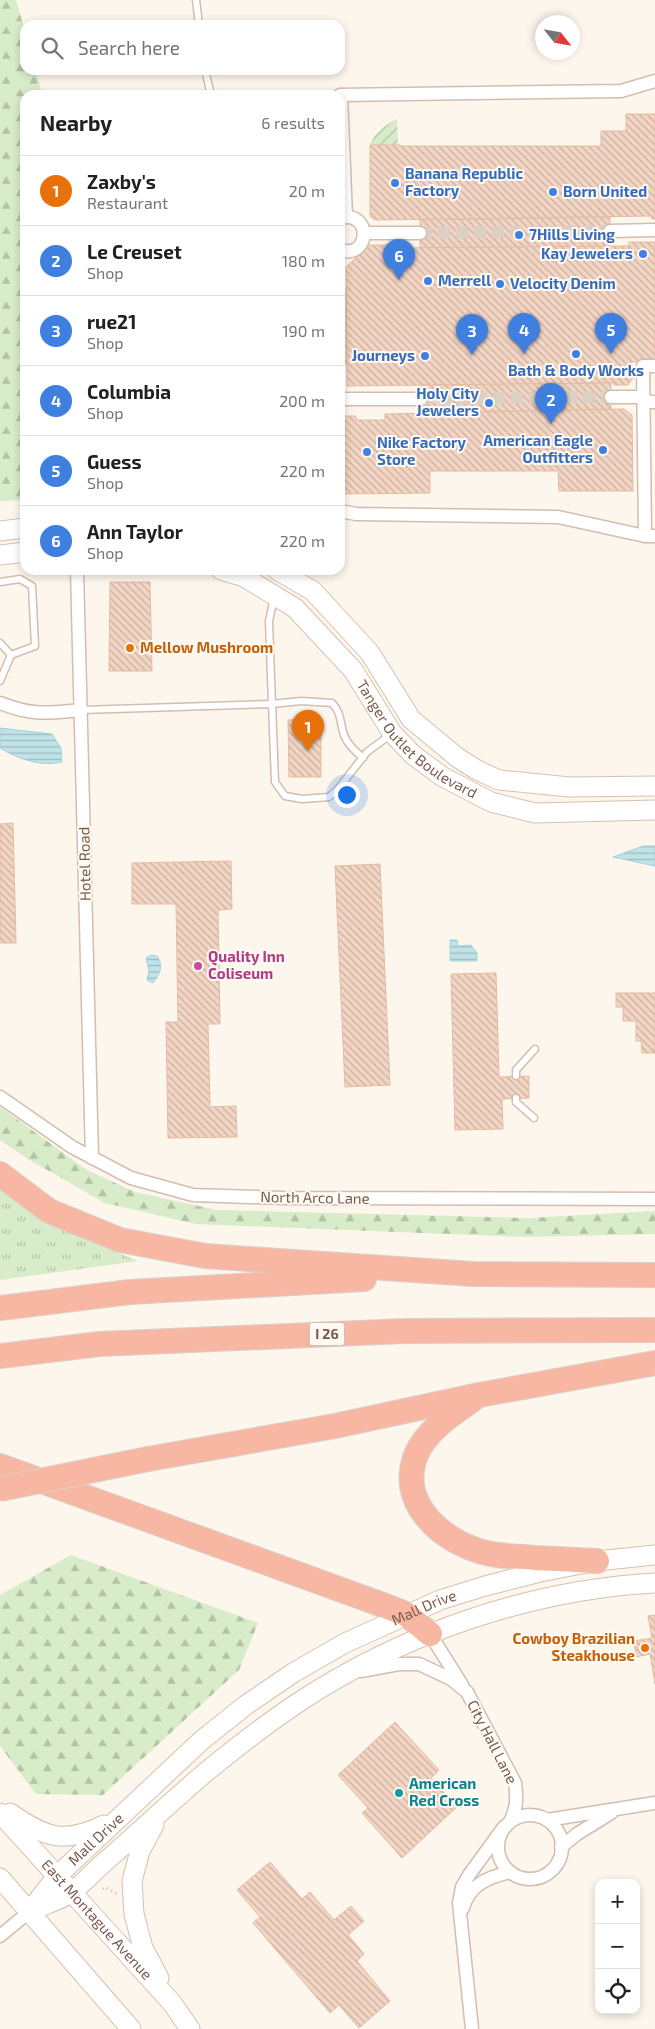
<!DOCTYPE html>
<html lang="en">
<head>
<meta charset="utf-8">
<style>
  body { margin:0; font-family:"Exo 2",sans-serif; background:#f2f2f2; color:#202124 }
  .controls { position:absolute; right:15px; bottom:15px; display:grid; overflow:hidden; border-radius:10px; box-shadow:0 2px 8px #0003 }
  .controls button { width:45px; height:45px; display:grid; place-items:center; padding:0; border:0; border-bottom:1px solid #e0e0e0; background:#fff; color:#202124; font:25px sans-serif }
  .compass { position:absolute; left:535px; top:15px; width:45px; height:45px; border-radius:50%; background:#fff; box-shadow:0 2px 8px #0003; rotate:121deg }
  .you { position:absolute; left:346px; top:794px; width:18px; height:18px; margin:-12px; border:4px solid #fff; border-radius:50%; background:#1a73e8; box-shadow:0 0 0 8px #1a73e833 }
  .badge { display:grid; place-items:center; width:32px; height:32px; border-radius:50%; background:#d93025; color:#fff; font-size:16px; font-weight:700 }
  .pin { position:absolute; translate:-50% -41px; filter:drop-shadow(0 1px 2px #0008) }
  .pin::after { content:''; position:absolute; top:26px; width:18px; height:15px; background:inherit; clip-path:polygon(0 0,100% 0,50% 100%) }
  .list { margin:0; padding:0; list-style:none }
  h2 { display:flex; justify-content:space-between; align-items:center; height:65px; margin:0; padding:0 20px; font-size:21px }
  h2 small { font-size:16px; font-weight:400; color:#757577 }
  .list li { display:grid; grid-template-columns:32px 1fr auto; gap:15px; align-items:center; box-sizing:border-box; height:70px; padding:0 20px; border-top:1px solid #e0e0e0 }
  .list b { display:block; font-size:19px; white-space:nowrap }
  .list p { margin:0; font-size:16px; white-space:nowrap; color:#757577 }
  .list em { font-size:16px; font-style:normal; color:#757577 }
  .icon { flex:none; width:28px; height:28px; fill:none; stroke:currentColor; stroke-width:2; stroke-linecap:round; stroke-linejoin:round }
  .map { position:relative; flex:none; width:655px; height:2029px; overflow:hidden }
  .search { position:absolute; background:#fff; box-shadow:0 2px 8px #0003; left:20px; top:20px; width:325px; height:55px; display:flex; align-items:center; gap:12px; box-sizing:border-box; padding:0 18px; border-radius:15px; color:#757577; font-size:19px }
  .panel { position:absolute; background:#fff; box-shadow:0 2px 8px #0003; left:20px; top:90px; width:325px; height:485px; border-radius:15px }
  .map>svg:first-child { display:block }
  .grass { fill:url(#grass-tufts) }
  .forest { fill:url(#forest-firs) }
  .garden { fill:url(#garden-furrows) }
  .water { fill:url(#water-rules); stroke:#a5d3da }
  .building { fill:url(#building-back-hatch); stroke:#e6bba3 }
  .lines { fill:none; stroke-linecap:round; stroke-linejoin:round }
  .street-tunnel { stroke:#dcd0c4; stroke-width:12; stroke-dasharray:12 6; stroke-linecap:butt }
  .lane-casing { stroke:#d1beb0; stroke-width:9 }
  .street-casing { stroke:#d1beb0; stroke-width:15 }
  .secondary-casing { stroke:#d6c0b0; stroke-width:21 }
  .highway-casing { stroke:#dad1cd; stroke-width:26 }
  .path { stroke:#d9b8a5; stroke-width:3; stroke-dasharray:1 4; stroke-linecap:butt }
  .lane { stroke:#fff; stroke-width:6 }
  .street { stroke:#fff; stroke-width:12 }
  .secondary { stroke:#fff; stroke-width:19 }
  .highway { stroke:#f7b7a3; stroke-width:24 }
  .highway-bridge-casing { stroke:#dad1cd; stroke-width:26; stroke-linecap:butt }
  .highway-bridge { stroke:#f7b7a3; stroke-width:24 }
  .shop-dot { fill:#3f7fe0; stroke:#fffaf3; stroke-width:2 }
  .food-dot { fill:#e8710a; stroke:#fffaf3; stroke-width:2 }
  .hotel-dot { fill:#d1479c; stroke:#fffaf3; stroke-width:2 }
  .culture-dot { fill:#0f9aa8; stroke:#fffaf3; stroke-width:2 }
  .labels { text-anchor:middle; stroke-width:4; stroke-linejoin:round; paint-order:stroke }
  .shield { fill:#fffaf3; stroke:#a28b7f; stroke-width:1 }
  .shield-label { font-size:14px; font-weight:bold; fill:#7a5c4d }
  .shop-label { font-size:15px; font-weight:bold; fill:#366cbe; stroke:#fffaf3; text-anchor:start }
  .food-label { font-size:15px; font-weight:bold; fill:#c56008; stroke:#fffaf3; text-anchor:start }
  .street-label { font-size:15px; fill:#7a5c4d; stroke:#fffaf3 }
  .hotel-label { font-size:15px; font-weight:bold; fill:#b23c85; stroke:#fffaf3; text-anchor:start }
  .culture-label { font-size:15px; font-weight:bold; fill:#0d838f; stroke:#fffaf3; text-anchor:start }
</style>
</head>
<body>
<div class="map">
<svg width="655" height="2029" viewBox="0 0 655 2029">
  <defs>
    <pattern id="grass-tufts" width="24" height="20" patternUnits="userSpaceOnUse" patternTransform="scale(1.25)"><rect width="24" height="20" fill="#d8ecc9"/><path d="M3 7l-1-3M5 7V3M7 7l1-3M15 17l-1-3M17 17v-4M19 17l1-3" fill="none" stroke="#b4c2a5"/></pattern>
    <pattern id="forest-firs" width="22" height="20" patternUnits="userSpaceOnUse" patternTransform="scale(1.25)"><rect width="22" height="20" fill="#d8ecc9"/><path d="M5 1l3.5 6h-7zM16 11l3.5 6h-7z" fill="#b4c2a5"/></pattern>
    <pattern id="garden-furrows" width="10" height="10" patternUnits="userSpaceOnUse" patternTransform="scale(1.25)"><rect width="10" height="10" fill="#d8ecc9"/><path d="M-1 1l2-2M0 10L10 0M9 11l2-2" fill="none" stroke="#b4c2a5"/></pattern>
    <pattern id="water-rules" width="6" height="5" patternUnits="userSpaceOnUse" patternTransform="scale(1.25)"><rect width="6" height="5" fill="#bfe3e8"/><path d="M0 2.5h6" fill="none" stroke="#a0bbbe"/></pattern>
    <pattern id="building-back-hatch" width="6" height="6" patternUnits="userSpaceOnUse" patternTransform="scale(1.25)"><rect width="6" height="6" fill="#f3d5c3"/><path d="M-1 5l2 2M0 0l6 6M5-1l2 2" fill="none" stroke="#cab0a1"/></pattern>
  </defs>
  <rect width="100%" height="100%" fill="#fdf6ec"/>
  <path class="grass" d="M0,1189l50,33 29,15 59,24 -138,19z"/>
  <g class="forest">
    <path d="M0,0h16l9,31v39h11l6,25h-17v405l-25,1z"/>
    <path d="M0,1107l87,63 48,22 82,18 311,8 127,-7v23l-131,3 -328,-13 -91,-21 -77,-44 -28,-19z"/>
    <path d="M71,1555l187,68 -19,47 -136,125 -67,-1 -36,-48v-151z"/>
  </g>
  <path class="garden" d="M397,119l1,26h-28c5,-13 15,-20 27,-26z"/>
  <g class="water">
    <path d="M0,728l52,6 9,14 1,14c-21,5 -44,-3 -62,-14z"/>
    <path d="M643,846h12v20l-42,-9z"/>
    <path d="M450,940h7l1,6 13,-1 6,8v8h-27z"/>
    <path d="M151,955l6,1c7,10 3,18 -4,27l-6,-3 2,-10 -3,-12z"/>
  </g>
  <g class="building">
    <path d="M626,114h29v105h-3l-1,-3 -274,4 -4,-1 -3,-3v-71h30v1h201v-15h25z"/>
    <path d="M610,217v30l-190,1v-28z"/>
    <path d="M629,242h26v120h-24l2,16 -5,7h-14v-2h-3l-264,3 -1,-119 24,-22h17v3l242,-2z"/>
    <path d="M340,289h6l1,75h-7z"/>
    <path d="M611,383v26l-190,4v-28z"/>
    <path d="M624,409l8,6 1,76h-74l-1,-20h-128v22l-90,1v-78h16v4h29v-6z"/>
    <path d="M110,582h40l2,89h-43z"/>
    <path d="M316,719v10h5v48h-32l-1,-57z"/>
    <path d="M13,823l3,120h-16v-119z"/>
    <path d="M231,861l1,48 -14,1 2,114h-12l2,83 26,-1 1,31 -69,1 -2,-116h12l-2,-118h-44v-41z"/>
    <path d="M380,864l10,221 -45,2 -10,-221z"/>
    <path d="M496,973l3,104 30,-1v22l-27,1 1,30 -48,1 -4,-156z"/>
    <path d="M616,993h39v60h-13l-1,-12h-5v-20h-13v-14h-7z"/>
    <path d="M655,1615v69l-5,-30 -14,3 -2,-16 18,-3 -4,-22z"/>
    <path d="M395,1722l44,48 -8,8 26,29 -55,51 -40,-45 6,-5 -30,-33z"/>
    <path d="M270,1862l32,37 8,-7 24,28 17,-14 13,15 -16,14 16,19 -7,7 33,40 -31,27 -20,-23 -9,8 -77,-90 7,-6 -23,-27z"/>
  </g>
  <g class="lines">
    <g class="street-tunnel">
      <path d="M420,233l190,-2"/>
      <path d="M421,399l190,-2"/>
    </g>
    <defs>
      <g id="lane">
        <path d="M196,0l3,25"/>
        <path d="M205,70l6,25"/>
        <path d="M0,582l20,-3 12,7 3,60 -24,9 -11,26"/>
        <path d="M274,598l-5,23 3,83 29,-3 31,2c9,9 8,18 11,29 3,11 12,19 20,26"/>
        <path d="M0,643l11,12"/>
        <path d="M81,710l191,-6 3,78 10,14 17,3 27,-2 9,-8 29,-37 23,-17"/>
        <path d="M516,1076v-6l19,-21"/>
        <path d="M516,1098v4l18,16"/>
      </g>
      <g id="street">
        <path d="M340,95l281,-4 34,-10"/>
        <path d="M341,95l5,122"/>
        <path d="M340,218c33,-8 30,42 0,32"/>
        <path d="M610,231l45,-1"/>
        <path d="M364,233h56"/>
        <path d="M611,397h31l6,5h7"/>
        <path d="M340,399h81"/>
        <path d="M340,511l16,3 202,3 87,19h10"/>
        <path d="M645,536l-2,-170h12"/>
        <path d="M77,570l15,588"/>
        <path d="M0,703c34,13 46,10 81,7"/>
        <path d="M0,1097l72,50 59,31 62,17 89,3 373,1"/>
        <path d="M430,1634l32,51"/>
        <path d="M361,1671l38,-7h20l32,15 16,13 48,91c2,14 2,24 -4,37"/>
        <circle cx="530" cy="1847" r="32"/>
        <path d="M547,1820l108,-17"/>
        <path d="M561,1847l16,-13 34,-21"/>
        <path d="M463,1908c6,-23 25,-31 47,-36"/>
        <path d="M0,1936l29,-24"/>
        <path d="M472,2029l-13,-126 3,-16 7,-12 35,-48"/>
      </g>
      <g id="secondary">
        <path d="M0,531l25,-3"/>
        <path d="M0,555l25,-3"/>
        <path id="s1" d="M221,570l23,7 51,31 58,62 39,63 21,22 30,22 48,25 44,11 120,-3"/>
        <path d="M277,570l36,21 57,62 41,66 47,39 19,12 22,10 71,7 85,-1"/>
        <path id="s2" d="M0,1813l172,190 18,26"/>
        <path d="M10,1813c35,24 53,32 94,12"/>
        <path d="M154,1825l-14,26 -8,30 2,33 9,34 16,30"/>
        <path d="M0,1878l131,151"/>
        <path d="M32,1910c13,-6 30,-10 41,-19 12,-9 22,-21 34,-31 33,-29 65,-59 99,-88 29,-24 59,-47 90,-68 105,-70 233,-114 359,-121"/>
        <path id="s3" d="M29,1912l28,-36 145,-136 44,-35 47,-32 52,-30 95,-43 45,-14 55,-14 57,-11 58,-6"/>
      </g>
      <g id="highway">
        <path d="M0,1174l49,37 71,29 85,16 268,18 182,1"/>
        <path d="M0,1308l130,-16 234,-13"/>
        <path d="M0,1356l99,-12 306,-13 250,-1"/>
        <path d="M472,1400c-20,14 -46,31 -56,55 -18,46 21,81 60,95 19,7 40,6 60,8 21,1 41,2 61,3"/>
        <path d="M148,1459l187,-33 144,-31 176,-32"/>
        <path d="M0,1466l383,139 23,9 24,20"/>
      </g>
    </defs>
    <use href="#lane" class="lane-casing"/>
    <use href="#street" class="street-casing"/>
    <use href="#secondary" class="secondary-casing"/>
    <use href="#highway" class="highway-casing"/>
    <path class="path" d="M103,1889l2,-2 12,7"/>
    <use href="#lane" class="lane"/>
    <use href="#street" class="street"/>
    <use href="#secondary" class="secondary"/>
    <use href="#highway" class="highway"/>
    <defs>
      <path id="highway-bridge" d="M0,1489l148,-30"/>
    </defs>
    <use href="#highway-bridge" class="highway-bridge-casing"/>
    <use href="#highway-bridge" class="highway-bridge"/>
  </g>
  <g class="shop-dot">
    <circle cx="395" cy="183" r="5"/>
    <circle cx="553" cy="192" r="5"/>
    <circle cx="519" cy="235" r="5"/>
    <circle cx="643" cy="254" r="5"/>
    <circle cx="428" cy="281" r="5"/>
    <circle cx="500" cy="284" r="5"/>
    <circle cx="576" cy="354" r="5"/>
    <circle cx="425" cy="356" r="5"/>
    <circle cx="489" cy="403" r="5"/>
    <circle cx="603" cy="450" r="5"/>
    <circle cx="367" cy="452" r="5"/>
  </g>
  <g class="food-dot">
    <circle cx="130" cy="648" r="5"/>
    <circle cx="645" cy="1648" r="5"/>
  </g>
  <circle class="hotel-dot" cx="198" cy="966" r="5"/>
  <circle class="culture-dot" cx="399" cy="1793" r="5"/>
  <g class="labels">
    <rect class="shield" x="309.5" y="1322.5" width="35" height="23" rx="4"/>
    <g class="shield-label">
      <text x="327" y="1339">I 26</text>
    </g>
    <g class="shop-label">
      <text x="405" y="179">Banana Republic<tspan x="405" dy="17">Factory</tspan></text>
      <text x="563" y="197">Born United</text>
      <text x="529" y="240">7Hills Living</text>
      <text x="633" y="259" text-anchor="end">Kay Jewelers</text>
      <text x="438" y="286">Merrell</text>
      <text x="510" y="289">Velocity Denim</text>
      <text x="415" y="361" text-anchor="end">Journeys</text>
      <text x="576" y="376" text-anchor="middle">Bath &amp; Body Works</text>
      <text x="479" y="399" text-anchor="end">Holy City<tspan x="479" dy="17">Jewelers</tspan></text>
      <text x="593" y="446" text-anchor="end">American Eagle<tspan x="593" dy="17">Outfitters</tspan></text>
      <text x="377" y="448">Nike Factory<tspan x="377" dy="17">Store</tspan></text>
    </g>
    <g class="food-label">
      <text x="140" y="653">Mellow Mushroom</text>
      <text x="635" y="1644" text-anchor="end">Cowboy Brazilian<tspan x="635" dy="17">Steakhouse</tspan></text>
    </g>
    <g class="street-label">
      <text dy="5" stroke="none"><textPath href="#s1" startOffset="265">Tanger Outlet Boulevard</textPath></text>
      <text transform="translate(85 864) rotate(-91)" y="5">Hotel Road</text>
      <text transform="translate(315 1198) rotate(1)" y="5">North Arco Lane</text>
      <text dy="5" stroke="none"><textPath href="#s3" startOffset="504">Mall Drive</textPath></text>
      <text transform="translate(492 1742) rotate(63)" y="5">City Hall Lane</text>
      <text dy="5" stroke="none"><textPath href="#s3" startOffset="99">Mall Drive</textPath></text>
      <text dy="5" stroke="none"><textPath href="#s2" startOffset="144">East Montague Avenue</textPath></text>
    </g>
    <g class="hotel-label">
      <text x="208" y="962">Quality Inn<tspan x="208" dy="17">Coliseum</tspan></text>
    </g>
    <g class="culture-label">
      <text x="409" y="1789">American<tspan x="409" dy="17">Red Cross</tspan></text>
    </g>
  </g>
</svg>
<div class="controls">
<button>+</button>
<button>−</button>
<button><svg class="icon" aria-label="locate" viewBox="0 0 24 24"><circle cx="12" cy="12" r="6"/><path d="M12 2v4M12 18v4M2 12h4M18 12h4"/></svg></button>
</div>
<svg class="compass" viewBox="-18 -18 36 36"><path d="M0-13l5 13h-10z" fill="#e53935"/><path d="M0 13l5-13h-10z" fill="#757577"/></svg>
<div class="you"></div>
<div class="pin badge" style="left:308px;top:751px;background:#e8710a">1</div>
<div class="pin badge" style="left:551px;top:424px;background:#3f7fe0">2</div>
<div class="pin badge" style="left:472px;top:355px;background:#3f7fe0">3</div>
<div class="pin badge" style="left:524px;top:354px;background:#3f7fe0">4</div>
<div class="pin badge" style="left:611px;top:354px;background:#3f7fe0">5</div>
<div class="pin badge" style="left:399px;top:280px;background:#3f7fe0">6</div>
<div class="search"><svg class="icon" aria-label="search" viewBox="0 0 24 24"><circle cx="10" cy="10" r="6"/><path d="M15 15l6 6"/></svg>Search here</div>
<section class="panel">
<h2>Nearby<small>6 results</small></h2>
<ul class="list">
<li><span class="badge" style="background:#e8710a">1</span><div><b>Zaxby's</b><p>Restaurant</p></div><em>20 m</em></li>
<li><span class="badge" style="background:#3f7fe0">2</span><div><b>Le Creuset</b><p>Shop</p></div><em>180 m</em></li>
<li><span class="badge" style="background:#3f7fe0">3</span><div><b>rue21</b><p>Shop</p></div><em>190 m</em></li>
<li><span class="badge" style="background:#3f7fe0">4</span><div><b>Columbia</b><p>Shop</p></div><em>200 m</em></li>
<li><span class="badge" style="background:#3f7fe0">5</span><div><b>Guess</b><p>Shop</p></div><em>220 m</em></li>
<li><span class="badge" style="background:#3f7fe0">6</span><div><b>Ann Taylor</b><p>Shop</p></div><em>220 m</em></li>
</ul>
</section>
</div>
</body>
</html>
